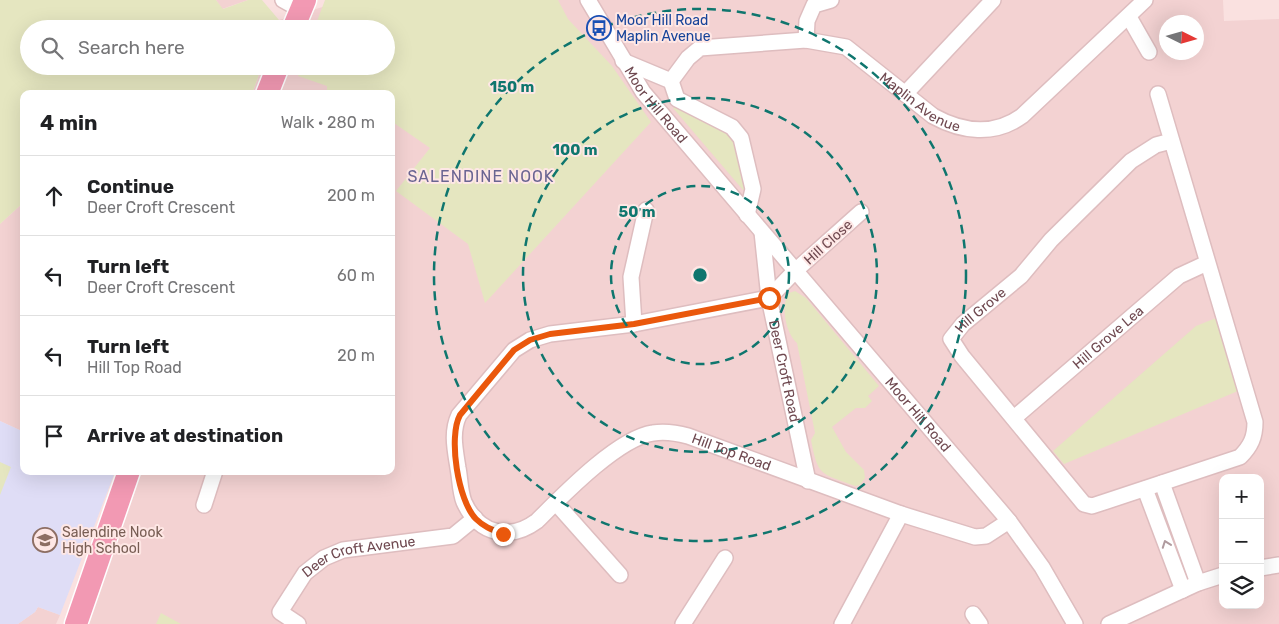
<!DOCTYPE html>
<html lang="en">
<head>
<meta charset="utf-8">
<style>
  body { margin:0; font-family:Rubik,sans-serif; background:#f2f2f2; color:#202124 }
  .controls { position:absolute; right:15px; bottom:15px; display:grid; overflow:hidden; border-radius:10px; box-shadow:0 5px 20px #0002 }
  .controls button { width:45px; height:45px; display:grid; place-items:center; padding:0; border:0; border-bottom:1px solid #e0e0e0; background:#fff; color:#202124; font:25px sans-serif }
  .compass { position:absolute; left:1159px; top:15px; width:45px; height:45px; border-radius:50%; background:#fff; box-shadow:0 5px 20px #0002; rotate:95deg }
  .stop { position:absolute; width:15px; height:15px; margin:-11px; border:4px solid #ea580c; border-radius:50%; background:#fff }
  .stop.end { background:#ea580c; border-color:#fff; box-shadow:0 1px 5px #0008 }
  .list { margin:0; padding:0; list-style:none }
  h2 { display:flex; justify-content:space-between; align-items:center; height:65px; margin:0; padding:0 20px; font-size:21px }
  h2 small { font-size:16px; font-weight:400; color:#757577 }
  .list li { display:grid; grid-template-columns:32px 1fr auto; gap:15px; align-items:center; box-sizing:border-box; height:80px; padding:0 20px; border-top:1px solid #e0e0e0 }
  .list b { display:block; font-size:19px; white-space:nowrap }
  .list p { margin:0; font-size:16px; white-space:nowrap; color:#757577 }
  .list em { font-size:16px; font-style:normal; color:#757577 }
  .icon { flex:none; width:28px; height:28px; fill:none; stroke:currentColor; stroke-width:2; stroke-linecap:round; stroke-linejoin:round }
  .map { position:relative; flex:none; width:1279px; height:624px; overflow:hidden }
  .search { position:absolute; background:#fff; box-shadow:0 5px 20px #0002; left:20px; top:20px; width:375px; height:55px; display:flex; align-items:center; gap:12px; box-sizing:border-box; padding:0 18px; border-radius:28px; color:#757577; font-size:19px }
  .panel { position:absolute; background:#fff; box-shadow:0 5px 20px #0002; left:20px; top:90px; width:375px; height:385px; border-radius:10px }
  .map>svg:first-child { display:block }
  .residential { fill:#f3d2d2; fill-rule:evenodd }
  .education { fill:#dfddf6 }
  .green { fill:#e5e6c0 }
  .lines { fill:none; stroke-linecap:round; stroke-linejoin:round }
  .minor-casing { stroke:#debdbf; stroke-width:18 }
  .highway-casing { stroke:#fff; stroke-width:25 }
  .minor { stroke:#fff; stroke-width:15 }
  .highway { stroke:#f299b3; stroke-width:22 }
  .oneway { stroke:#b09b9f }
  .route { stroke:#ea580c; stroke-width:6 }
  .ring { fill:none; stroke:#0f766e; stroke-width:2.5; stroke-dasharray:9 6 }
  .labels { text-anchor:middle; stroke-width:4; stroke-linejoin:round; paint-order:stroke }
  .transit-label { font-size:14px; fill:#164399; stroke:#fee7e5; text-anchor:start }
  .street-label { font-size:14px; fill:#6f4950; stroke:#fee7e5 }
  .education-label { font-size:14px; fill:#785e54; stroke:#fee7e5; text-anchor:start }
  .quarter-label { font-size:16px; letter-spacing:1px; fill:#6a6592; stroke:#fee7e5 }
  .centre { fill:#0f766e; stroke:#fee7e5; stroke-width:2.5 }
  .ring-label { font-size:15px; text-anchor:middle; font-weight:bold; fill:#0f766e; stroke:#fee7e5; stroke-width:4; stroke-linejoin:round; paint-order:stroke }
</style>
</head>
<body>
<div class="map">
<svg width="1279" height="624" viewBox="0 0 1279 624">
  <rect width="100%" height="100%" fill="#fae1e0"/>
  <g class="residential">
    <path d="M216,0h32l-26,9z"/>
    <path d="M346,0h877l1,21 55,-2v605h-1194l53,-145 -24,-8h277v-377h-139l10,-28h124v-37h-110l3,-9zM1166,22h30v30h-30zM1223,478h37v127h-37z"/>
    <path d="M24,202v230l-24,-11v-197z"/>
    <path d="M38,607l22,8 -4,9h-38l17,-12z"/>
  </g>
  <path class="education" d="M0,421l24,11v39l91,1 -55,143 -22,-8 -3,5 -17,12h-18z"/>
  <g class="green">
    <path d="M0,0h216l7,9 25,-9h14l17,20 -3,9h-247v37h233l-10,28h-228v108l-24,22z"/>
    <path d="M325,0h233l10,19 44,47 39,56 -166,181 -17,-59 -72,-53 34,-43 -39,-27v-27h-64v-8l-29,-10 3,-10h85v-37h-72z"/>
    <path d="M677,105l51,26 9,10 11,45 -5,4 -70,-82z"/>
    <path d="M795,291l11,7 73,88 -11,10 4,5 -7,7h-9l-24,19 14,25 18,18 1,8 -5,7 -5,1c-34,-13 -37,-9 -44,-46l4,-7 -18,-90c-11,-9 -17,-38 -8,-50z"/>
    <path d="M1216,318l22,73 -174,73 -11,-13 143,-125z"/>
    <path d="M0,462l11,5 -11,28z"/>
    <path d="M1160,494l29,77 -7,3 -29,-77z"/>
    <path d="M161,613l20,11h-25z"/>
  </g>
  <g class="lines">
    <defs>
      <g id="minor">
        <path d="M283,0l18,10"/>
        <path id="s1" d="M588,0l55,92 366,429 33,46 33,57"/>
        <path d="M1129,17l20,35"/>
        <path d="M806,40l1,-19 7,-16 17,-5"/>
        <path d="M623,61l48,20 6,18 55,28 9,11 12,51 -6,26"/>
        <path id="s2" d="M671,81l17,-23 12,-10 106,-8 40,7 87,69c29,16 61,20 89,0l123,-116"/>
        <path d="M905,94l88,-94"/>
        <path id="s3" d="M1158,94l97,328c0,15 -4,24 -15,35l-148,49 -8,-2 -122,-148 -11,-17 12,-15 58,-48 30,-36 80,-79 25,-16 15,-4"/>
        <path id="s4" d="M861,212l-66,59 -26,27 -135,26 -84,10 -20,6 -16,10 -55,65c-8,17 -4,34 -1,53 2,10 2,24 6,34 15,33 46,39 73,19 26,-26 81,-83 116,-88 12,-2 24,0 35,3l213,78 74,23 11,-1 23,-15"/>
        <path id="s5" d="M762,232l7,66 39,183"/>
        <path d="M634,324l-3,-47 15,-67"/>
        <path id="s6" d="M1014,418l165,-142 28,-13"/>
        <path d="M1162,483l36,100"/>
        <path d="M1145,489l38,101"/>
        <path d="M556,503l64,72"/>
        <path d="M204,505l11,-34"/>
        <path d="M1260,568l19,-3"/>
        <path d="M973,614l7,10"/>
        <path id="s7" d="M298,624l-18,-12 25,-39 19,-15 19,-8 110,-14 22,-18"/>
        <path d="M683,624l42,-66"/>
        <path d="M842,624l59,-110"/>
        <path d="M1109,624l89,-41 25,-8"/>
      </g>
      <g id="highway">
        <path d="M293,29l12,-29"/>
        <path d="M267,94l11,-28"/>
        <path d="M76,624l53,-153"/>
      </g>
    </defs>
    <use href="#minor" class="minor-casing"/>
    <use href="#highway" class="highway-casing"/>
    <use href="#minor" class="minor"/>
    <use href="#highway" class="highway"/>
  </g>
  <defs><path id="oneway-chevron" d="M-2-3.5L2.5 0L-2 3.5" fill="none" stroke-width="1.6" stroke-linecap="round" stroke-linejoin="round" transform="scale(1.25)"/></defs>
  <use class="oneway" href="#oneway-chevron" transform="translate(1166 544) rotate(-110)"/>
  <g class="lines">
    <path class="route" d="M503,534c-10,-4 -19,-7 -27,-15 -18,-18 -28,-82 -16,-104l54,-65 16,-10 20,-6 84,-10 135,-26"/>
  </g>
  <g class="ring">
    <circle cx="700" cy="275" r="89"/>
    <circle cx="700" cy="275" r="177"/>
    <circle cx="700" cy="275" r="266"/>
  </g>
  <defs>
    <symbol id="bus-ring" viewBox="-11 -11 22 22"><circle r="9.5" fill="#fee7e5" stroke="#1a4fb4" stroke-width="1.5"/><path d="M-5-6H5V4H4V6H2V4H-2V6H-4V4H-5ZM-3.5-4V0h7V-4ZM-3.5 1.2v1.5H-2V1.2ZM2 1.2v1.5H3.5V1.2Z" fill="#1a4fb4"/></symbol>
    <symbol id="school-ring" viewBox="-11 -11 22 22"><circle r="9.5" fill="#fee7e5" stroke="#8d6e63" stroke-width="1.5"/><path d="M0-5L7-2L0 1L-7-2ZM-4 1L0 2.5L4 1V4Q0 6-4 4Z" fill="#8d6e63"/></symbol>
  </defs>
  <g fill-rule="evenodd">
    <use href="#bus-ring" x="585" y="14" width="28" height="28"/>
    <use href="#school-ring" x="31" y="526" width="28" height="28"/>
  </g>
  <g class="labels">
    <g class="transit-label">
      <text x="616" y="25">Moor Hill Road<tspan x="616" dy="16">Maplin Avenue</tspan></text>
    </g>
    <g class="street-label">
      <text dy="5" stroke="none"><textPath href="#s2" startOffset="284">Maplin Avenue</textPath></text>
      <text dy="5" stroke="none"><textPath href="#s1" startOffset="125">Moor Hill Road</textPath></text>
      <text transform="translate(828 242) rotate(-42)" y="5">Hill Close</text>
      <text dy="5" stroke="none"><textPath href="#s3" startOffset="799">Hill Grove</textPath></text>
      <text dy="5" stroke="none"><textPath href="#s6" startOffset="124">Hill Grove Lea</textPath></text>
      <text dy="5" stroke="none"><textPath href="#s5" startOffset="141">Deer Croft Road</textPath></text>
      <text dy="5" stroke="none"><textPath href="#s1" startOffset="531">Moor Hill Road</textPath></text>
      <text dy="5" stroke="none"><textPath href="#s4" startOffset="879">Hill Top Road</textPath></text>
      <text dy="5" stroke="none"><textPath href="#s7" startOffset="126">Deer Croft Avenue</textPath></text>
    </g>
    <g class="education-label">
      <text x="62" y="537">Salendine Nook<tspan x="62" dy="16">High School</tspan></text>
    </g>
    <g class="quarter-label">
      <text x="481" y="182">SALENDINE NOOK</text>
    </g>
  </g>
  <circle cx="700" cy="275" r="8" class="centre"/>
  <g class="ring-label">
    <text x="512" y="92">150 m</text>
    <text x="575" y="155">100 m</text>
    <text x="637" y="217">50 m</text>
  </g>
</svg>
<div class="controls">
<button>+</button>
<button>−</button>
<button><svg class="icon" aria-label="layers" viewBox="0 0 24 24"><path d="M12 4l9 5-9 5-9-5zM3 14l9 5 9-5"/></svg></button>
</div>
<svg class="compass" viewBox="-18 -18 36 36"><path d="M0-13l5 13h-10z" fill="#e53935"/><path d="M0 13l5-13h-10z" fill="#757577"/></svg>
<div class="stop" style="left:769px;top:298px"></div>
<div class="stop end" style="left:503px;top:534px"></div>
<div class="search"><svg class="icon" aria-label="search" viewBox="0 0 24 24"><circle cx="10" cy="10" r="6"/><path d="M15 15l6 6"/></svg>Search here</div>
<section class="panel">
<h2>4 min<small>Walk · 280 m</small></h2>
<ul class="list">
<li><svg class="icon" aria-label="ahead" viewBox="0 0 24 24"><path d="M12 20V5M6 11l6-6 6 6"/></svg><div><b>Continue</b><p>Deer Croft Crescent</p></div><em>200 m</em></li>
<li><svg class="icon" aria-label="left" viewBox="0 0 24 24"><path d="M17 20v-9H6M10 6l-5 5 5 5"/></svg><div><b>Turn left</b><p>Deer Croft Crescent</p></div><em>60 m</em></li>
<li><svg class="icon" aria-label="left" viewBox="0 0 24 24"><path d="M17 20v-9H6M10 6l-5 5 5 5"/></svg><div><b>Turn left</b><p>Hill Top Road</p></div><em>20 m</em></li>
<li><svg class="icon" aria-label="arrive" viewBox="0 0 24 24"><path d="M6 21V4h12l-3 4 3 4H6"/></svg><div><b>Arrive at destination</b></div></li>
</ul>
</section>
</div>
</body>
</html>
